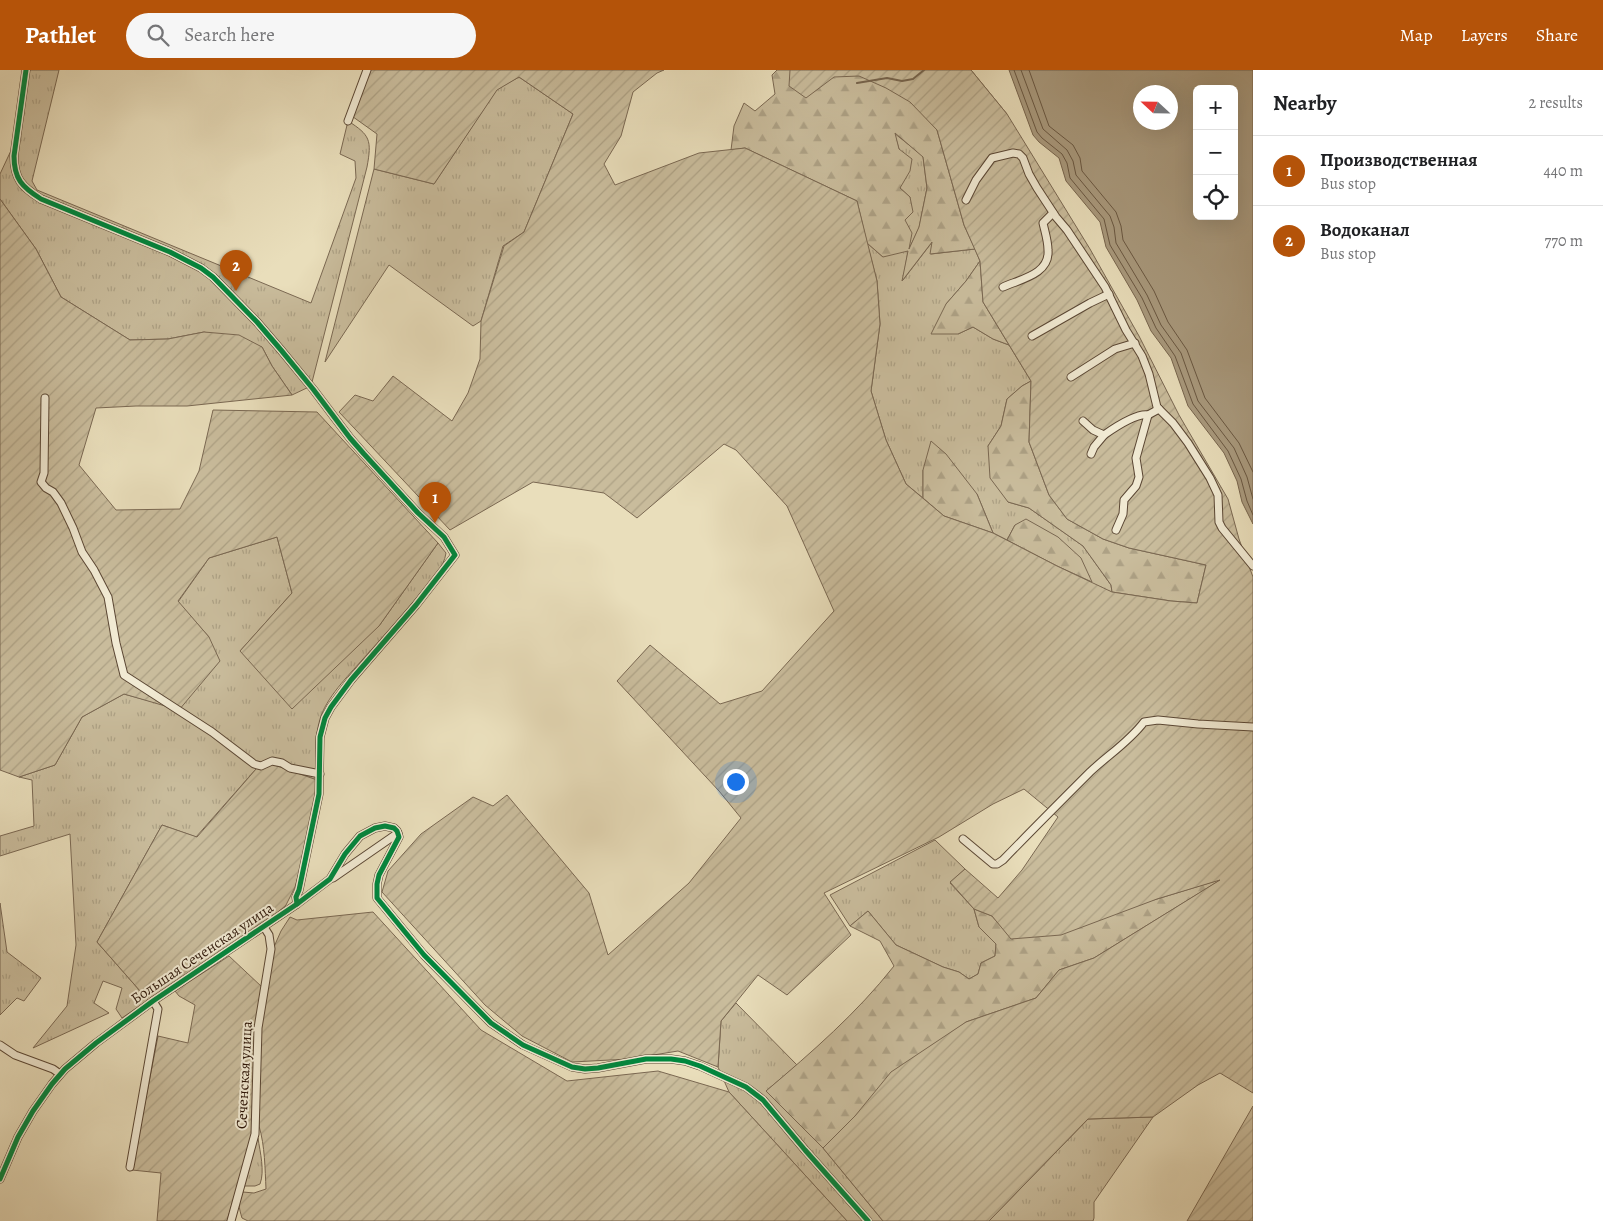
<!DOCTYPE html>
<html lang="en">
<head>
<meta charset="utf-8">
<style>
  body { margin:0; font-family:Alegreya,serif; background:#f6f6f6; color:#202124 }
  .controls { position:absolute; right:15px; top:15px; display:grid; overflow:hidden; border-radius:8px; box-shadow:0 5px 20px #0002 }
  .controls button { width:45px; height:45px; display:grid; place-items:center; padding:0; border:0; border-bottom:1px solid #e0e0e0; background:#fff; color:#202124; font:25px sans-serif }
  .compass { position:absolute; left:1133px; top:15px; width:45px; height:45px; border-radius:50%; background:#fff; box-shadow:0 5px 20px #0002; rotate:292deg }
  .you { position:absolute; left:735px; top:711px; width:18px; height:18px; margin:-12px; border:4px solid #fff; border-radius:50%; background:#1a73e8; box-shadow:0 0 0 8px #1a73e833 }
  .badge { display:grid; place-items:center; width:32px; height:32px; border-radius:50%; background:#b45309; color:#fff; font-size:16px; font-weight:700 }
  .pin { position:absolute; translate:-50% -41px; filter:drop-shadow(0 1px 2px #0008) }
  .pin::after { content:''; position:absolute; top:26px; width:18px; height:15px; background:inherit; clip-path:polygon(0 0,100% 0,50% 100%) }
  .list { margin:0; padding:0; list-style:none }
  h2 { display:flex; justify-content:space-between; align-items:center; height:65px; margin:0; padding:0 20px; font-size:21px }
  h2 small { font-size:16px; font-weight:400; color:#757577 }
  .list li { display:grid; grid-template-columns:32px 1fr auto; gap:15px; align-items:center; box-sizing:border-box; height:70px; padding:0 20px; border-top:1px solid #e0e0e0 }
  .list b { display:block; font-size:19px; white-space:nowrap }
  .list p { margin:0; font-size:16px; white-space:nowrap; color:#757577 }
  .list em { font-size:16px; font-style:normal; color:#757577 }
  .icon { flex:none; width:28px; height:28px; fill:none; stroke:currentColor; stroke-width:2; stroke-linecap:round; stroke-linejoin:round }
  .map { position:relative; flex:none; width:1253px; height:1151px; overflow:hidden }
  header { display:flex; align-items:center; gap:30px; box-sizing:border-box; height:70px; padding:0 25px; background:#b45309; color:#fff }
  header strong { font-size:24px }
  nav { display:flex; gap:28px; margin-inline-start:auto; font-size:18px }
  .search { width:350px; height:45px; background:#f6f6f6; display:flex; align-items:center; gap:12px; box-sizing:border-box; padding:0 18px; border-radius:28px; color:#757577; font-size:19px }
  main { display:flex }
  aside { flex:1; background:#fff }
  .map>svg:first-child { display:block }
  .grass { fill:url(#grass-tufts); stroke:#7a6852 }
  .forest { fill:url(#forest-firs); stroke:#7a6852; fill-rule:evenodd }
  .garden { fill:url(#garden-furrows); stroke:#7a6852 }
  .water { fill:#a99a7e; stroke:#77654e; fill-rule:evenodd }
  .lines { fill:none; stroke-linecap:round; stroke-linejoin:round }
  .shore { stroke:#6a5842; stroke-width:1 }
  .stream { stroke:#77654e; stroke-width:2 }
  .minor-casing { stroke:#5b4734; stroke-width:9 }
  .minor { stroke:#f1ead3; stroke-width:7 }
  .cycleway-casing { stroke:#f1ead3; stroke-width:8 }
  .cycleway { stroke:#00873e; stroke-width:5 }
  .labels { text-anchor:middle; stroke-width:4; stroke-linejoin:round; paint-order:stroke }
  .street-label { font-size:15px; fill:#2c1507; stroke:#f1ead3 }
</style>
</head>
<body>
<header>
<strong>Pathlet</strong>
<div class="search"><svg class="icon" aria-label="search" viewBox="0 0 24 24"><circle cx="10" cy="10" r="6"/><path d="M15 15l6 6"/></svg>Search here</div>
<nav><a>Map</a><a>Layers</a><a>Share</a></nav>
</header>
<main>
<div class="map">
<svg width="1253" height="1151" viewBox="0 0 1253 1151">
  <defs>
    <pattern id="grass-tufts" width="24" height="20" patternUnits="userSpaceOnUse" patternTransform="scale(1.25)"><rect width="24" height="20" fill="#c9bc9c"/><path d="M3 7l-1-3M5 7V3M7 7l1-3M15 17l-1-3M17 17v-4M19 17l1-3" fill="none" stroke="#ada185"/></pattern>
    <pattern id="forest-firs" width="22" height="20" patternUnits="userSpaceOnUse" patternTransform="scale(1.25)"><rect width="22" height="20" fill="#c9bc9c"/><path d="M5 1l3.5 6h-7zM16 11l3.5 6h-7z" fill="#ada185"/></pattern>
    <pattern id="garden-furrows" width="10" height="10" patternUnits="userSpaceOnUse" patternTransform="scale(1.25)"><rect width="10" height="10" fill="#c9bc9c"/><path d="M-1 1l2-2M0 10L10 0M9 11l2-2" fill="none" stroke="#ada185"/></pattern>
  </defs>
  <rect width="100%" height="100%" fill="#e9debb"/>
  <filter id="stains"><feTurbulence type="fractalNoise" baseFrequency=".004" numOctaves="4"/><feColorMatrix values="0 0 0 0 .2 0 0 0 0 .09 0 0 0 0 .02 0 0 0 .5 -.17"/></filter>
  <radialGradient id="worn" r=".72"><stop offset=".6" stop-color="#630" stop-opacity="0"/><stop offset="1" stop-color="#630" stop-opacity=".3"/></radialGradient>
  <g class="grass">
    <path d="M26,0h33l-27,111 5,9 274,113 45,-125 -1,-17 -15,-7 8,-33c22,14 24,19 19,46l-56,219 -19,9 -20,-29 -10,-19 -58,-15 -36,7 -38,1 -69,-43 -25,-48 -36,-50v-25l15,-32z"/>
    <path d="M519,7l54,37 -49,118 -21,14 -22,75 -8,5 -84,-61 -64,97 49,-193 60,15 63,-95z"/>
    <path d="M894,63l29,23 4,32 -8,40 -11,23 -5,29 30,-39 -2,13 44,-5 5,12 -14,20 -20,23 12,30 15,-7 20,12 16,6 22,36 -9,5 -15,13 -6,27 -13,20 20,56 21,6 54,38 28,39 1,7 -21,-7 -11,-27 -65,-33 -8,15 -14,-7 -16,-39 -54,-24v28l-17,-14 -20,-44 -15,-49 9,-67 -3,-43 -10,-38 16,14 22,-37 5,-23 -10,-9 -1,-39z"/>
    <path d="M277,467l15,56 -52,58 139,-25 59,-83 8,10c-2,15 -15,27 -24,38 -19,24 -40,47 -60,69 -14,16 -36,38 -42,59 -6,20 -5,41 -3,61l-54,-19 -67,76 -34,-12 -65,117 51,58 -26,18 -6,-9 6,-21 -19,-7 -9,22 15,10 -76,35 34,-42 9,-61 -6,-111 -70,22v-20l34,-10 -2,-46 -13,-3 36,-12 27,-48 42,-23 55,15 30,-72 -31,-35 31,-44z"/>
    <path d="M935,770l30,29 -15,14 24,26 5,18 17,17 -1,12 -14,7 -3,11 -9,5 -10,-7 -16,-5 -47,-22 -28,-34 -18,15 -20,-31z"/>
    <path d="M0,833l7,49 34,26 -17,23 -7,-3 -17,17z"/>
    <path d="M736,933l61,62 -31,26 57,57 60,73h-36l-118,-129 -11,-25 3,-46z"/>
    <path d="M1153,1047l-59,85v16l-1,3h-104l99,-102z"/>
    <path d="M256,1068h2c2,14 7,33 2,46l-5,2h-10l-2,-2z"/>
  </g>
  <g class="forest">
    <path d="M777,0h194l36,44 -70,16 27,95 11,24 -45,5 2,-12 -30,39 6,-30 -25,6 -16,-14 -10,-42 -112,-53 -14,2 3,-24 10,-23 11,8 20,-17 -3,-19zM895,63l28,24 4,31 -8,39 -10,22 3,-16 -7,-13 8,-8 -3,-15 -10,-9 10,-17 2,-12 -13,-10z"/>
    <path d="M980,191l3,41 26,43 -16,-6 -20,-12 -15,7h-27l15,-30 20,-23z"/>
    <path d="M1031,311l-2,61 20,53 18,24 36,20 26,9 77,17 -9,38 -26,-2 -59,-9 -1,-7 -28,-39 -54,-38 -21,-6 -18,-24 -2,-32 13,-20 6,-27 15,-13z"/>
    <path d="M931,371l15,13 31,40 16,39 -49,-17 -21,-18v-28z"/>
    <path d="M1026,449l32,18 23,21 11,24 -35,-16 -50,-26 8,-15z"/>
    <path d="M1222,809l-128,79 -35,12 -23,28 -70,24 -111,94 -32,32 -57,-57c46,-39 91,-78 128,-125l-14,-25 -30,-15 18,-15 28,34 47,22 16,5 10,7 9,-5 3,-11 14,-7 1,-12 -17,-17 -5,-18 18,7 20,23 145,-40z"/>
  </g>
  <g class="garden">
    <path d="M366,0h298l-7,3 -24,19 -12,44 -17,28 11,21 84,-32 46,-5 112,53 20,80 3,43 -9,67 15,49 20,44 38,32 49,17 64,33 55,26 59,9 26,2 9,-38 -77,-17 -26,-9 -36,-20 -18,-24 -20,-53 2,-61 -48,-79 -3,-41 -16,-36 -27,-95 -27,-28 -24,-14 -27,-12 -25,1 -28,21 -17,-12 1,-16h181l36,44 83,135 49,87 40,79 49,84 11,40 14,38v516l-33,-20 -22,12 -45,32 -65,2 -99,102h-106l-60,-73 32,-32 36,-44 75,-50 70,-24 23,-28 35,-12 126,-78 -63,19 -96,36 -50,4 -19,-23 -18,-7 -24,-27 15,-13 33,29 24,-28 36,-53 -34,-28 -31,15 -54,33 -115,56 27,42 -64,60 -29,-20 -37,46 -3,46 -40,-16 -49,8 -57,3 -50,-26 -37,-31 -103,-113 6,-21 33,-37 52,-37 20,9 14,-11 82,98 19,62 81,-72 52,-65 -22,-27 -102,-110 33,-36 70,59 42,-13 72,-80 -47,-105 -51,-56 -12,-6 -87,74 -33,-25 -71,-11 -83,48 -111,-118 16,-17 18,6 20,-25 59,45 16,-28 12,-34 1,-38 23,-75 20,-14 49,-118 -54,-37 -22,13 -63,94 -60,-15 3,-35 -28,-20z"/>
    <path d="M0,129l36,50 25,48 69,43 38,-1 36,-7 35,3 23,12 10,19 20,29 -105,11h-51l-40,2 -17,57 37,45 64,-1 19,-38 14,-61 104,2 121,131 -59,83 -87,83 -52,-58 52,-58 -15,-56 -68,21 -31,43 31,36 11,24 -41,49 -55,-16 -42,23 -27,48 -36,12 -19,-7z"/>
    <path d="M263,691l54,19 -1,13 -13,65 -8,29 -9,18 -10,9 -128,86 -51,-58 65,-117 35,12z"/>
    <path d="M373,842l108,118 86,51 91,-10 71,21 118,129h-599l-6,-3c-3,-10 -5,-17 1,-26l11,1 12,-4c-1,-20 -1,-43 -7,-63l1,-97 13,-80 8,-18 9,-14 7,3z"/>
    <path d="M229,886l33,31 -9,146 -26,88h-70l4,-48 -29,-3 26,-134 30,7 7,-38 -16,-9 -4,-5z"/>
    <path d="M1253,1036v115h-66z"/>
  </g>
  <path class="water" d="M1009,0h244v454l-11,-22 -5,-21 -13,-28 -36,-47 -17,-48 -20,-27 -14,-31 -31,-53 -6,-25 -34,-41 -7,-23 -20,-16 -6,-7zM1197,19h37v127h-37zM1140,22h30v30h-30z"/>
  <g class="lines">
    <g class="shore">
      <path d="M1014,0l23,62 5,6 20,16 5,9 3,15 34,41 6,26 32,53 14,30 19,28 18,48 35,47 13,28 6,22 6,14"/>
      <path d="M1021,0l22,59 24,21 6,11 3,14 34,41 4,11 2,16 31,52 14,30 20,28 17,48 36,47 13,29 6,22"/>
      <path d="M1029,0l20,56 24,19 7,13 2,13 34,41 5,14 2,14 31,51 14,31 19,28 18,48 34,45 14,29"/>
    </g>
    <path class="stream" d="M857,13l30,-5 15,3 11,-2 11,-9"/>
    <defs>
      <g id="minor">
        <path d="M26,0l-12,86c0,23 8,31 27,43l129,53 31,16 12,9 44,45 24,28 32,39 37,49 14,16 54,59 26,24 11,18 -39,50 -65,75 -20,27 -6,11 -5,19 -1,57 -20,96 -3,7 1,7"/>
        <path d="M348,51l19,-51"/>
        <path d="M966,130l10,-20 16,-22 21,-5 6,1 4,4 6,16 8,14 19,29 11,13 38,57 21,43 16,26 7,18 8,33 16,16 15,20 22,35 8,17 1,27 3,6 31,38"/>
        <path d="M1003,217c18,-8 47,-13 45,-37 0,-9 -3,-18 -5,-27l10,-10"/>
        <path d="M1032,266l58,-33 19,-9"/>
        <path d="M1071,307l44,-28 20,-6"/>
        <path d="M45,328l-1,75 -3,9 5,6 7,4 8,11 12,25 9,24 12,18 14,27 8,46 8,32 88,57 42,32 7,2 11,-5 10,2 8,5 30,6"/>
        <path d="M1083,351l10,9 11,5c10,-7 32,-22 44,-20l11,-6"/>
        <path d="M1091,384l3,-7 10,-12"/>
        <path d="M1116,460l7,-16 1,-14 12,-14 3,-9 -3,-19 12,-43"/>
        <path d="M963,769l30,25h4l6,-4c29,-30 58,-59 87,-88 18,-17 39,-30 54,-50l14,-2 40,4 55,3"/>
        <path d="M333,808l65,-45"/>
        <path d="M0,975l15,10 38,14 7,5"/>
        <path d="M130,1097l28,-158 -5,-8"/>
        <path d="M0,1109l18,-42 15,-26 19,-27 13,-15 31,-26 57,-42 144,-97 33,-25 15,-25 15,-18 15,-8 10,-2 9,2 3,3 2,6 -20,38 -2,9v14l47,57 67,68 32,22 49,22 13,2 13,-1 48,-9h25l14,2 15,5 46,21 17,13 42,50 63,71"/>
        <path d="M231,1151l24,-87 3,-106 13,-79 -2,-14 -5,-8"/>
      </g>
    </defs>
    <use href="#minor" class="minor-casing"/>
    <use href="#minor" class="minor"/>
    <defs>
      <g id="cycleway">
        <path d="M26,0l-12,86c0,23 8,31 27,43l129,53 31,16 12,9 44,45 24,28 32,39 37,49 14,16 54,59 26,24 11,18 -39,50 -65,75 -20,27 -6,11 -5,19 -1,57 -20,96 -3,7 1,7"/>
        <path d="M0,1109l18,-42 15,-26 19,-27 13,-15 31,-26 57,-42 144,-97 33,-25 15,-25 15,-18 15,-8 10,-2 9,2 3,3 2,6 -20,38 -2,9v14l47,57 67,68 32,22 49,22 13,2 13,-1 48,-9h25l14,2 15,5 46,21 17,13 42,50 63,71"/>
      </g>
    </defs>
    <use href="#cycleway" class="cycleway-casing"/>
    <use href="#cycleway" class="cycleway"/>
  </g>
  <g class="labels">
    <g class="street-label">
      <text transform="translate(202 883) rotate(-34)" y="5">Большая Сеченская улица</text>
      <text transform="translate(244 1005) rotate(-87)" y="5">Сеченская улица</text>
    </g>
  </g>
  <rect width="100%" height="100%" filter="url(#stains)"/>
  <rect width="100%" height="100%" fill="url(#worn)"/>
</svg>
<div class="controls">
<button>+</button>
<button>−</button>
<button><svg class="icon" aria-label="locate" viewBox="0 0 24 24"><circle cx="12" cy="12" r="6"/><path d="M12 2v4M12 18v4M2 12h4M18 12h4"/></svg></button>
</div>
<svg class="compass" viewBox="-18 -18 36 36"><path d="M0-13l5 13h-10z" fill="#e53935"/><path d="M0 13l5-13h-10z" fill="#757577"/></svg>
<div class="you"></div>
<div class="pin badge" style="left:435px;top:453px">1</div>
<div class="pin badge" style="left:236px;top:221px">2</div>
</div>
<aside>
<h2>Nearby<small>2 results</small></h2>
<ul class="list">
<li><span class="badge">1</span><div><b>Производственная</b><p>Bus stop</p></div><em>440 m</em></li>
<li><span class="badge">2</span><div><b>Водоканал</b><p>Bus stop</p></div><em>770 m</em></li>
</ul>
</aside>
</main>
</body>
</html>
